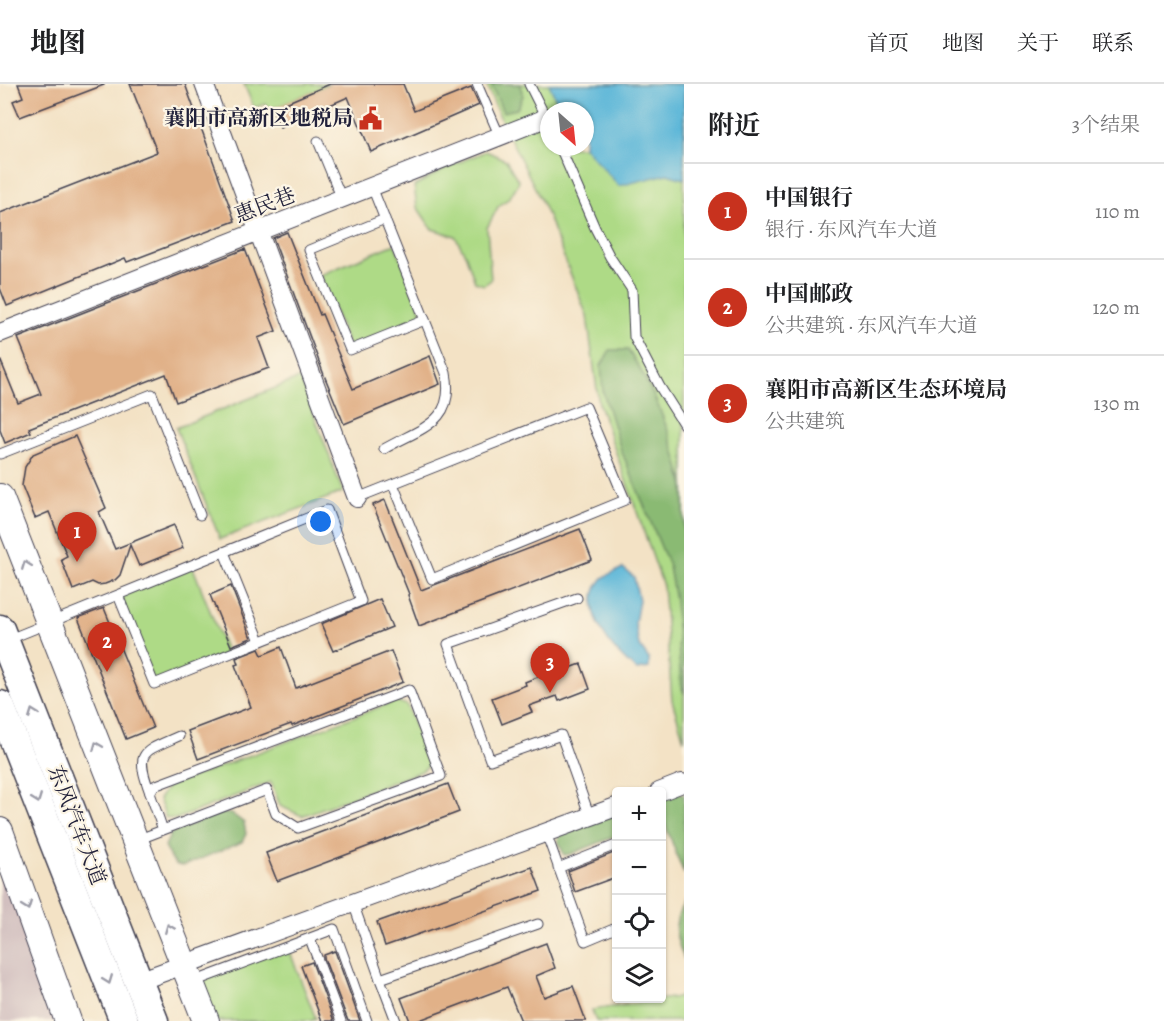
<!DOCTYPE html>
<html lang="zh">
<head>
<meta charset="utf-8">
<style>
  body { margin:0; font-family:Alegreya,"Noto Serif SC",serif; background:#f2f2f2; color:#202124 }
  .controls { position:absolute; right:18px; bottom:18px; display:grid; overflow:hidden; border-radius:6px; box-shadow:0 2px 4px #0004 }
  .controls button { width:54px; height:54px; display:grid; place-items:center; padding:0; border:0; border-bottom:2px solid #e0e0e0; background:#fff; color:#202124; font:30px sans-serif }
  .compass { position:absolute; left:540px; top:18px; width:54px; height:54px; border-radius:50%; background:#fff; box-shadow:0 2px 4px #0004; rotate:153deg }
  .you { position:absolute; left:321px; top:438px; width:21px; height:21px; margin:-15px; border:4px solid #fff; border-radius:50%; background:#1a73e8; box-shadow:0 0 0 9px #1a73e833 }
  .badge { display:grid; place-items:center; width:39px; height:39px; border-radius:50%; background:#c8321e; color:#fff; font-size:20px; font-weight:700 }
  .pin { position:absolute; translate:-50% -50px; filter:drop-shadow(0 2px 3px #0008) }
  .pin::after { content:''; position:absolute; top:32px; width:21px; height:18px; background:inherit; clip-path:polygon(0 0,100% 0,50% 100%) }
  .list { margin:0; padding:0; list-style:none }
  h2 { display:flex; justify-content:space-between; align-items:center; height:78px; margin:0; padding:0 24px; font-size:26px }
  h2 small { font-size:20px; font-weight:400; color:#757577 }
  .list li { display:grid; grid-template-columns:39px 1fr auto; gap:18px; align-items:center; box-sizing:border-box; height:96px; padding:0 24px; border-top:2px solid #e0e0e0 }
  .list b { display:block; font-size:22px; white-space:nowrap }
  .list p { margin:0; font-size:20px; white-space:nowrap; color:#757577 }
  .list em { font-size:20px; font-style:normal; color:#757577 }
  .icon { flex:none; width:33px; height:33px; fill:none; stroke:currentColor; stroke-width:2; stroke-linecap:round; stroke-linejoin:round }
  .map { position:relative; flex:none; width:684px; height:937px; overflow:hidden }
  header { display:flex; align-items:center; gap:36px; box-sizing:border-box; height:84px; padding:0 30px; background:#fff; border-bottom:2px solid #e0e0e0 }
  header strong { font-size:28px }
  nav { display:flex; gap:33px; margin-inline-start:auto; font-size:21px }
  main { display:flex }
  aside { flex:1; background:#fff }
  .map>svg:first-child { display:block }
  .industrial { fill:#d2bfbf }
  .green { fill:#aeda86; stroke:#687e60; stroke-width:1.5; fill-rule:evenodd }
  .forest { fill:#8aba73; stroke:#566e57; stroke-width:1.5 }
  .water { fill:#5ab6d8; stroke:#3e6c8a; stroke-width:1.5 }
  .building { fill:#e1b188 }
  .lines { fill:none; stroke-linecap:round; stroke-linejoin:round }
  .lane-casing { stroke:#413f50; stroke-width:11 }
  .street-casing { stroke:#413f50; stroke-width:20 }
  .secondary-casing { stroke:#413f50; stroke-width:28 }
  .primary-casing { stroke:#413f50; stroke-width:31 }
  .lane { stroke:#fff; stroke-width:9 }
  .street { stroke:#fff; stroke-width:18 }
  .secondary { stroke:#fff; stroke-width:26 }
  .primary { stroke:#fff; stroke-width:28 }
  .oneway { stroke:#9c9ca7 }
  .labels { text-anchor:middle; stroke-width:4.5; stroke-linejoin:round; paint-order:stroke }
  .poi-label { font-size:21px; font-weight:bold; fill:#22223b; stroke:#fcf5e5; text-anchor:end }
  .street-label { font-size:21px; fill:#22223b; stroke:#fcf5e5 }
</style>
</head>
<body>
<header>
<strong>地图</strong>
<nav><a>首页</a><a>地图</a><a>关于</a><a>联系</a></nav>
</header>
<main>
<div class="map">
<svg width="684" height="937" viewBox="0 0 684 937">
  <rect width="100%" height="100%" fill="#fcf5e5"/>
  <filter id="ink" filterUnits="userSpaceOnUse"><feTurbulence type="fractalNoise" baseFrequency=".0167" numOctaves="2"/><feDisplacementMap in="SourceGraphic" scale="12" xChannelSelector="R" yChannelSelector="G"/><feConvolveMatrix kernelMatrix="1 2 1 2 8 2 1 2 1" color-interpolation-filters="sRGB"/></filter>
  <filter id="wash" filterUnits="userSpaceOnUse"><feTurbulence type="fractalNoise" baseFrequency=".008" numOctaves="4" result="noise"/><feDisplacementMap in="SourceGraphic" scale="24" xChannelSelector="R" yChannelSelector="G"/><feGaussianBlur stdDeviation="1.35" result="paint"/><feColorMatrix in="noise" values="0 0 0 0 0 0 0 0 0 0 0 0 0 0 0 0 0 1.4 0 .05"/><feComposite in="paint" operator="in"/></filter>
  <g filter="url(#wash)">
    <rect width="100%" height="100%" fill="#f3e2c5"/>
    <path class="industrial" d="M0,747l68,190h-68z"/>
    <g class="green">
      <path d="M244,0h86l-58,25 -7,-5 -11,4z"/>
      <path d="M486,0h198v656l-12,-40 -9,-114 -64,-182 -12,-88 -43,-110 -41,-82zM549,27h36v36h-36z"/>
      <path d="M486,67l20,9 13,22 -9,15 -12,10 -11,21 4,52 -7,5 -9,-3 -9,-26 -11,-20 -23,-7 -15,-22 -3,-21 34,-19z"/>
      <path d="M395,160l30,76 -75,30 -30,-75z"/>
      <path d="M300,294l43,114 -123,47 -44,-111z"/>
      <path d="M192,481l35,89 -73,30 -36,-89z"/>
      <path d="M396,617l11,4 22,60 -7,6 -120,45 -22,-10 -9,-24 -95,37 -10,-1 -7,-19 9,-13z"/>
      <path d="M288,863l28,72 -6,2h-104l-15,-38z"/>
      <path d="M684,912v25h-88l-4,-11z"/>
    </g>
    <g class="forest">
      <path d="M491,0h29l3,12 -6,13 -14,3z"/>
      <path d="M610,266h18c27,40 45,89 56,136v208l-3,-9 -6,-84 -6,-35 -48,-116 -18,-58 -2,-26z"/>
      <path d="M674,706l10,5v79l-19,-50 -3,-2v-27z"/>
      <path d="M221,729l11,1 12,9 2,11 -4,8 -59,24 -7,-1 -7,-9 -4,-10 6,-13z"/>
      <path d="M616,729v23l-45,18 -7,1 -6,-15 2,-5z"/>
      <path d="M684,820v55c-8,-20 -13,-36 0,-55z"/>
    </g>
    <g class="water">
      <path d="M549,0h135v95l-17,-5 -48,12 -35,-39 1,-36h-24z"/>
      <path d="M623,484l11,9 5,23 -4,23 4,22 10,14v9l-12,2c-24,-17 -60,-61 -35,-91 5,-5 15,-8 21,-11z"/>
    </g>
    <g id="blocks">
      <g class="building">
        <path d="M18,0h86v1l-84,32 -7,-16 10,-4z"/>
        <path d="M130,0h55l50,137 -108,41 -2,-4 -118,48 -7,-18v-75l157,-61z"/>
        <path d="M330,0h73l11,27 57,-23 8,17 -108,47 -23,-55 -68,30 -8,-18z"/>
        <path d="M287,148l33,83 2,-1 31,75 77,-33 10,28 -96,40 -20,-49 -51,-137z"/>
        <path d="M245,165l31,82 -18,7 11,30 -93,34 -10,-28 -137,54 2,4 -26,11 -5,-13v-71l18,44 23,-9 -23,-56z"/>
        <path d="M75,352l31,72 -7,4 16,37 59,-24 9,23 -44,18 -9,-21 -10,30 -5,5 -10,4 -7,1 -6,-3 -19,8 -12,-31 6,-3 -18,-44 -14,6 -13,-32 3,-19 8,-13z"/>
        <path d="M385,416l36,90 159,-61 12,31 -173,66 -11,-31 1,-1 -36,-89z"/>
        <path d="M231,502l20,52 -20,8 -21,-51z"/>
        <path d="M380,515l12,28 -59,24 -12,-27z"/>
        <path d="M104,524l49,120 -27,11 -48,-121z"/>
        <path d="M281,563l15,41 95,-37 12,31 -111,44 -1,-2 -93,35 -10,-28 63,-24 -16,-42 3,-1 -2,-6 23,-9 3,6z"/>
        <path d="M581,580l9,25 -31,12 -2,-5 -28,10 3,6 -30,12 -10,-26 34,-13 -1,-3 22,-9 1,3z"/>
        <path d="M448,700l11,28 -182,69 -11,-28z"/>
        <path d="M616,768v25l-41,15 -7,-21z"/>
        <path d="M532,783l9,24 -156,55 -8,-24z"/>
        <path d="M546,859l9,25 -19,8 8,21 29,-11 13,35h-65l-14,-34 -90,34h-7l-9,-23z"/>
        <path d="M335,867l25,70h-12l-24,-63v-3z"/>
        <path d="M312,878l22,59h-12l-21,-55z"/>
      </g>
    </g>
  </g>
  <g filter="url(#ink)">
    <use href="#blocks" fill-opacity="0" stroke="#413f50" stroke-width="1.5"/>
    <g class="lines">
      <defs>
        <g id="lane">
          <path d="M477,0l23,53"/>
          <path d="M529,0l18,36"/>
          <path d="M318,57l24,58"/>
          <path d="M560,63l35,81 15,29 22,33 2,47 26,50 24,38"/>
          <path d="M372,103l74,186c10,50 -26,55 -62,76"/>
          <path d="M385,135l-76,31 41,100 75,-30"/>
          <path d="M0,370l152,-60 48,121"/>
          <path d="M357,414l229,-91 39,93 -193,79 -39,-95"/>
          <path d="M224,468l36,89"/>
          <path d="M577,514l-129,46 42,116 71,-25 29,82"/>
          <path d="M7,556l320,-130 34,91 -207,83 -36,-89"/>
          <path d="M150,709c-15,-42 -9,-40 29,-57"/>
          <path d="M546,749l39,108 31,-13"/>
          <path d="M137,756l130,-50 9,24 22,14 143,-52 -32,-86 -255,96 -4,7 13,37"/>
          <path d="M558,784l58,-23"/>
          <path d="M353,819l27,76"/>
          <path d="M310,855l31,82"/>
          <path d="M193,898l141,-53 33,92"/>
          <path d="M396,937l-16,-42 158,-55"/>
        </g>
        <g id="street">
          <path d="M204,0l153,414"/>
          <path d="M0,249l546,-215"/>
          <path d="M659,708l23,-9"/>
          <path d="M139,897l477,-174"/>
        </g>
        <g id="secondary">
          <path d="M0,413l206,524"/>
          <path d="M0,747l68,190"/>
        </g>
        <g id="primary">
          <path d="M0,545l154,392"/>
          <path d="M0,621l124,316"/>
        </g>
      </defs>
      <use href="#lane" class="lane-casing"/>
      <use href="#street" class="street-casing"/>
      <use href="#secondary" class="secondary-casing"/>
      <use href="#primary" class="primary-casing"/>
      <use href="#lane" class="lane"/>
      <use href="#street" class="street"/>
      <use href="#secondary" class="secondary"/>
      <use href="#primary" class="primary"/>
    </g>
    <defs><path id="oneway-chevron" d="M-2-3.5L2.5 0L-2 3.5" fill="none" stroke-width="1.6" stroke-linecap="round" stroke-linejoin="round" transform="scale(1.5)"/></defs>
    <g class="oneway">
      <use href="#oneway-chevron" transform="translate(26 481) rotate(-111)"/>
      <use href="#oneway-chevron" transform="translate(33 629) rotate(-111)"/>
      <use href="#oneway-chevron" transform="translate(97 662) rotate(-112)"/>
      <use href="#oneway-chevron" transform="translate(37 715) rotate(69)"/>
      <use href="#oneway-chevron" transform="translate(27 822) rotate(70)"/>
      <use href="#oneway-chevron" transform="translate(169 844) rotate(-112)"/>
      <use href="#oneway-chevron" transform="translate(108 896) rotate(69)"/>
    </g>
  </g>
  <defs>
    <symbol id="civic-bare" viewBox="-9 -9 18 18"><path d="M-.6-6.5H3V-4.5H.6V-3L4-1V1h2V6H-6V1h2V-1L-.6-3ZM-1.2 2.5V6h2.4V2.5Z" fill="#c8321e" stroke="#fcf5e5" stroke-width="2.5" paint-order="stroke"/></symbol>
  </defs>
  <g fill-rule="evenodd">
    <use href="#civic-bare" x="354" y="18" width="33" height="33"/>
  </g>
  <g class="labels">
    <g class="poi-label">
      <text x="353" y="41">襄阳市高新区地税局</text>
    </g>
    <g class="street-label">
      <text transform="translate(265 121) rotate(-21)" y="7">惠民巷</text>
      <text transform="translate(77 741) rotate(69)" y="7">东风汽车大道</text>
    </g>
  </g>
</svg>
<div class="controls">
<button>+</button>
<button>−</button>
<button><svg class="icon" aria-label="locate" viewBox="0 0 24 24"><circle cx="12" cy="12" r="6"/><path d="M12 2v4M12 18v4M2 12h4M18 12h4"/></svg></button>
<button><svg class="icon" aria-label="layers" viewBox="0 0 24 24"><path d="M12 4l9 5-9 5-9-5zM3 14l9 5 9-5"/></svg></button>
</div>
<svg class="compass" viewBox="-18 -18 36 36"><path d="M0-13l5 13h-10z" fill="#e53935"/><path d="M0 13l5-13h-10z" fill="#757577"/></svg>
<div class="you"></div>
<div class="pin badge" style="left:77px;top:478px">1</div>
<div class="pin badge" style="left:107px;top:588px">2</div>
<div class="pin badge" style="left:550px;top:609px">3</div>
</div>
<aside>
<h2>附近<small>3个结果</small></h2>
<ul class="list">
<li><span class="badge">1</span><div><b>中国银行</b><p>银行 · 东风汽车大道</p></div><em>110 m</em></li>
<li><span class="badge">2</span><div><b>中国邮政</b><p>公共建筑 · 东风汽车大道</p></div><em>120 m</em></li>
<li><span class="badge">3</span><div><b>襄阳市高新区生态环境局</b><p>公共建筑</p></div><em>130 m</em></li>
</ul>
</aside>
</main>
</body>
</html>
